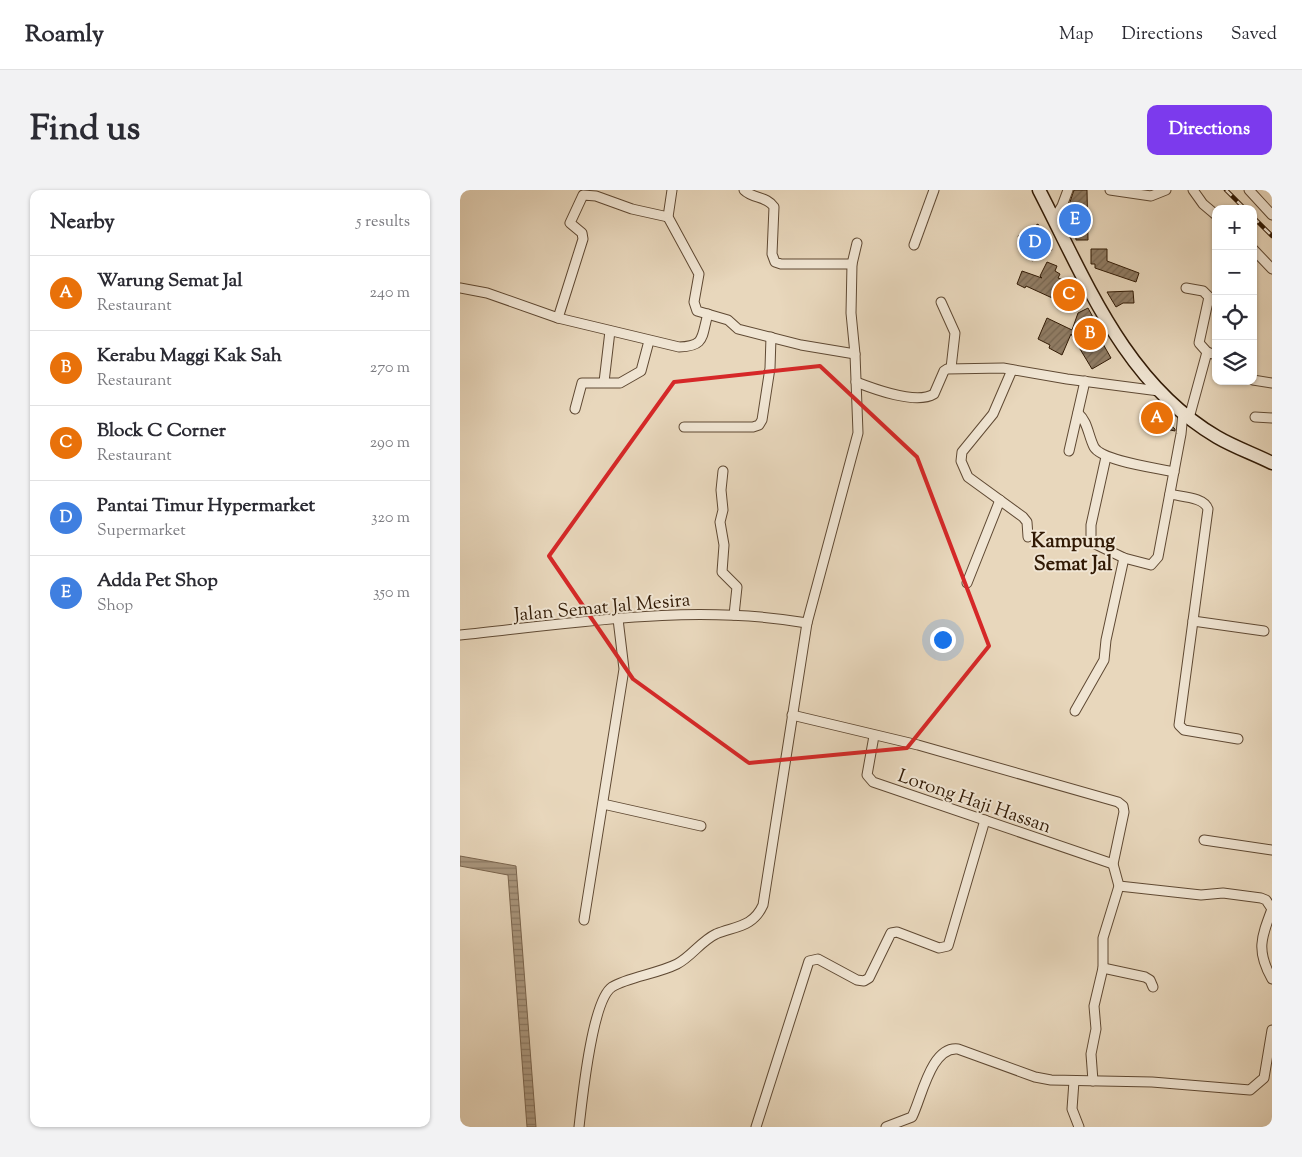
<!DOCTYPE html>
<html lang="en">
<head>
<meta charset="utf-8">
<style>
  body { margin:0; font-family:"Sorts Mill Goudy",serif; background:#f2f2f3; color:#2b2b33 }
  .controls { position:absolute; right:15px; top:15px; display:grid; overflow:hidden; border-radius:10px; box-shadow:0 1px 4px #0004 }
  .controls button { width:45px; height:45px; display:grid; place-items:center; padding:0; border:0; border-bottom:1px solid #e1e1e2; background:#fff; color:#2b2b33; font:25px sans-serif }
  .you { position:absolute; left:482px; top:449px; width:18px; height:18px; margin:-12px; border:4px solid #fff; border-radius:50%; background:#1a73e8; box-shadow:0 0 0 8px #1a73e833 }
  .badge { display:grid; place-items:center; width:32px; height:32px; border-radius:50%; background:#7c3aed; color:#fff; font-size:16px; font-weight:700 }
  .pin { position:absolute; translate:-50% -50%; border:2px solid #fff; box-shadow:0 1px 5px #0006 }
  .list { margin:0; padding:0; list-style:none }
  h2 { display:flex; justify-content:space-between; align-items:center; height:65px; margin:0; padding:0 20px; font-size:21px }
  h2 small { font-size:16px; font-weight:400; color:#7c7c81 }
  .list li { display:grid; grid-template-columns:32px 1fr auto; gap:15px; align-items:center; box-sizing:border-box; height:75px; padding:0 20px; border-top:1px solid #e1e1e2 }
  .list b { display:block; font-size:19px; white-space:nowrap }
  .list p { margin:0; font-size:16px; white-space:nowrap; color:#7c7c81 }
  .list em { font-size:16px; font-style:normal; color:#7c7c81 }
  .icon { flex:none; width:28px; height:28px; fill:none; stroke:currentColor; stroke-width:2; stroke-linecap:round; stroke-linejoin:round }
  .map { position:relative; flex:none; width:812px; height:937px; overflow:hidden; border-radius:10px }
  header { display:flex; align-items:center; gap:30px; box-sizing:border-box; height:70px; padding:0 25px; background:#fff; border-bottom:1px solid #e1e1e2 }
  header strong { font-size:24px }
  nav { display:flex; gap:28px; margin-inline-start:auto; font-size:18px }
  .intro { display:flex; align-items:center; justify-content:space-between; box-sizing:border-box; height:120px; padding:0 30px }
  h1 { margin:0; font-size:35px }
  .button { padding:12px 22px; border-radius:10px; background:#7c3aed; color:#fff; font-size:18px; font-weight:700 }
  main { display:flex; gap:30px; padding:0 30px }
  aside { flex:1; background:#fff; border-radius:10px; box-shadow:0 1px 4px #0004 }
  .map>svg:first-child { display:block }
  .water { fill:url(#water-rules); stroke:#7a654e }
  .building { fill:url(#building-hatch); stroke:#311a05 }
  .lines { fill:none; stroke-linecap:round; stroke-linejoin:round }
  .street-casing { stroke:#5f4933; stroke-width:11 }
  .secondary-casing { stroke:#311a05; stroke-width:15 }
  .street { stroke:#f0e5d3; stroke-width:9 }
  .secondary { stroke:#f0e5d3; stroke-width:12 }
  .rail-casing { stroke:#311a05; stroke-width:4.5 }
  .rail { stroke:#f0e5d3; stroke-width:2.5; stroke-dasharray:8; stroke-linecap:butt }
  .marked { fill:none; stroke:#d62828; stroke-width:4; stroke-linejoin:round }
  .labels { text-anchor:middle; stroke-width:4; stroke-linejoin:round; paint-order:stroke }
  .street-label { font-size:19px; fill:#311a05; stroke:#f0e5d3 }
  .neighbourhood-label { font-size:20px; font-weight:bold; fill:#311a05; stroke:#f0e5d3 }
</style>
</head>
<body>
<header>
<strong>Roamly</strong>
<nav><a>Map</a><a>Directions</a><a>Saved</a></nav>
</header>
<div class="intro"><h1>Find us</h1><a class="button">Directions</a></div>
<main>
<aside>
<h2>Nearby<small>5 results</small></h2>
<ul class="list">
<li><span class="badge" style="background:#e8710a">A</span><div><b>Warung Semat Jal</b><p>Restaurant</p></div><em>240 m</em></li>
<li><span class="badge" style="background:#e8710a">B</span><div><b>Kerabu Maggi Kak Sah</b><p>Restaurant</p></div><em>270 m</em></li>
<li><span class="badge" style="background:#e8710a">C</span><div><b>Block C Corner</b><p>Restaurant</p></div><em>290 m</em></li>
<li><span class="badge" style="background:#3f7fe0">D</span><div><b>Pantai Timur Hypermarket</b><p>Supermarket</p></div><em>320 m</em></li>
<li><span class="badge" style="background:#3f7fe0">E</span><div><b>Adda Pet Shop</b><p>Shop</p></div><em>350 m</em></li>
</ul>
</aside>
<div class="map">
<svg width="812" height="937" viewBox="0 0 812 937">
  <defs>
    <pattern id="water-rules" width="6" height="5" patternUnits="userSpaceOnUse" patternTransform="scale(1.25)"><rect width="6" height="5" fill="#aa977e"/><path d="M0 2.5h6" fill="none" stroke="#8b7a65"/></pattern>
    <pattern id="building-hatch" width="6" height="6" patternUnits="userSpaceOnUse" patternTransform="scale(1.25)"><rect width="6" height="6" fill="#907c64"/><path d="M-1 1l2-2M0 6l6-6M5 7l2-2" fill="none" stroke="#766550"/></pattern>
  </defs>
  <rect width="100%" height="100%" fill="#e8d7bc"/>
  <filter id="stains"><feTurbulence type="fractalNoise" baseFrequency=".004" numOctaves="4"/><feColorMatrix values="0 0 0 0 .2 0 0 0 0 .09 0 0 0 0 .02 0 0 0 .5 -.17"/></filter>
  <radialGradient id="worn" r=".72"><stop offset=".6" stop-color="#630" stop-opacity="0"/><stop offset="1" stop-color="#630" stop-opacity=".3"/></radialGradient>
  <path class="water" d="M0,666l56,10 20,261h-9l-19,-252 -48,-9z"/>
  <g class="building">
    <path d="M614,0h13l1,50h-12l-1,-12h-3v-14h-6z"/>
    <path d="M578,34l14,26 -20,11 -14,-25z"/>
    <path d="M631,59h16v12l32,12 -3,9 -41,-14v-4h-4z"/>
    <path d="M587,72l10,4 -2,5 5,3 -2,4 21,8 -11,23 -9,-4 2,-3 -35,-16 -1,2 -8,-4 5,-13 20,7 -2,-2z"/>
    <path d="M673,101l1,12h-11l-7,4 -9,-15z"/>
    <path d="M628,118l6,11 -4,2 21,37 -19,11 -21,-35 -9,21 -13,-7 1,-3 -12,-6 9,-21 25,12 6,-17z"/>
    <path d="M695,221l20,18v2l-28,-6z"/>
  </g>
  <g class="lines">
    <defs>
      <g id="street">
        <path d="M212,0l-4,27 31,57 -5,28 3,9 31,9 10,9 63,16 54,9"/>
        <path d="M284,0c9,9 23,6 30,17l-2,47 3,8 6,2h71"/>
        <path d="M650,0l41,6 15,-6"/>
        <path d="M733,0l10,14 13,11"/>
        <path d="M789,0l23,25"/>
        <path d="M594,29l8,-13 6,-16"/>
        <path d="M454,55l20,-55"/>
        <path d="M793,59l19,20"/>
        <path d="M0,98l27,5 71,25 121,29c27,-1 22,-10 29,-33"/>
        <path d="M726,98l17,3 6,6"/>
        <path d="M481,112l14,31 -4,35"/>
        <path d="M98,128l25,-79 -1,-6 -12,-10 13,-28 13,1 36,13 36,8"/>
        <path d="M747,162l-8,-9 10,-46 7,6"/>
        <path d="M552,180l-19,44 -31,38 -1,9 7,16 55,40 4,5 1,15"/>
        <path d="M793,190l19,3"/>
        <path d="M144,192l6,-51"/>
        <path d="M396,192c18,7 60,23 78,12l10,-23 3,-2 56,-1 64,11 92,12"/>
        <path d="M115,219l7,-26h38l21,-12 8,-30"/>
        <path d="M618,223c10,9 10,22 16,34 8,14 63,21 80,25"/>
        <path d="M795,227l17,1"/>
        <path d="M729,228l18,-66 9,3"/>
        <path d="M224,237h69l6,-2 3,-5 8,-52 1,-31"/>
        <path d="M609,261l16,-70"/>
        <path d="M646,267l-15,68v17l33,16 27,7 7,-8 23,-123 2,-21"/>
        <path d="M263,281l-2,19 2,20 -3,12 4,23 -2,27 15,15 -3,28"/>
        <path d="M710,304c12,3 34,3 38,15l-29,216 5,5 54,9"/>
        <path d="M507,393l33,-83"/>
        <path d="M733,431l71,10"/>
        <path d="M0,445c115,-12 232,-32 347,-12"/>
        <path d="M615,521l29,-51 2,-20 18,-82"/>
        <path d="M332,525l126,30 200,57 5,4 1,6 -11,52 6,22 -16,52v30l-9,38 2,23 -5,25 2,27"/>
        <path d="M414,546l-7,39 6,7 240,82"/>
        <path d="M143,614l98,22"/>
        <path d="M744,650l68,10"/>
        <path d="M659,696l82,9 22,-2 38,5 5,2 6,9"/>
        <path d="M812,719c-11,29 -16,42 0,70"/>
        <path d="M124,730l40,-251 -6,-50"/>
        <path d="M643,778l42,9 5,3 3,7"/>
        <path d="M614,891l-2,28 7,18"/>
        <path d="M119,937c3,-26 13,-127 33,-140 16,-10 45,-13 65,-23 14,-7 24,-23 39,-30 20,-8 37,-7 47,-29l44,-282 51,-190 -3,-79 -4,-41 1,-49 5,-21"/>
        <path d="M296,937l53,-166 9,-2 39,21 7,1 5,-3 22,-45 6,-1 42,16 9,-2 37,-126"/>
        <path d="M426,937l26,-10c10,-20 19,-71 46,-68l77,28 16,3 101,2 98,8 14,-12 8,-48"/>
      </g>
      <path id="secondary" d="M579,0c47,91 86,193 178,247 17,10 37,17 55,26"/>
    </defs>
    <use href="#street" class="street-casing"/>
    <use href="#secondary" class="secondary-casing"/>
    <use href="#street" class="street"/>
    <use href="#secondary" class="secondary"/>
    <defs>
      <g id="rail">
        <path d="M766,0l19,19"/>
        <path d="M793,27l19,19"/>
      </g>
    </defs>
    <use href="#rail" class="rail-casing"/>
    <use href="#rail" class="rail"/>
  </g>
  <path class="marked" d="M360,176l97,91 72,189 -82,102 -158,15 -116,-84 -84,-123 125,-174z"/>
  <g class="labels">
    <g class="street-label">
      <text transform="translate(142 416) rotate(-5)" y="7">Jalan Semat Jal Mesira</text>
      <text transform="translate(515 610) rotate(19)" y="7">Lorong Haji Hassan</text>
    </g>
    <g class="neighbourhood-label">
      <text x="613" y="357">Kampung<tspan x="613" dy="23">Semat Jal</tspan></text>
    </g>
  </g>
  <rect width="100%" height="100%" filter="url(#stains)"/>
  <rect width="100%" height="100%" fill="url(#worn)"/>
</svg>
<div class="controls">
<button>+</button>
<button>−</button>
<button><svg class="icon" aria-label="locate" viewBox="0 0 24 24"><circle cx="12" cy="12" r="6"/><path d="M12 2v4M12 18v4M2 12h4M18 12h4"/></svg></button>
<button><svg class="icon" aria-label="layers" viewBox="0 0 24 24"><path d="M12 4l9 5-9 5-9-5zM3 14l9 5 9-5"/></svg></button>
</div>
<div class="you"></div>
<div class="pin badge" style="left:697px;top:228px;background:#e8710a">A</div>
<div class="pin badge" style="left:630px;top:144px;background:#e8710a">B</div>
<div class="pin badge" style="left:609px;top:105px;background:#e8710a">C</div>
<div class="pin badge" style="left:575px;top:53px;background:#3f7fe0">D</div>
<div class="pin badge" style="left:615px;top:30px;background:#3f7fe0">E</div>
</div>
</main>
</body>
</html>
